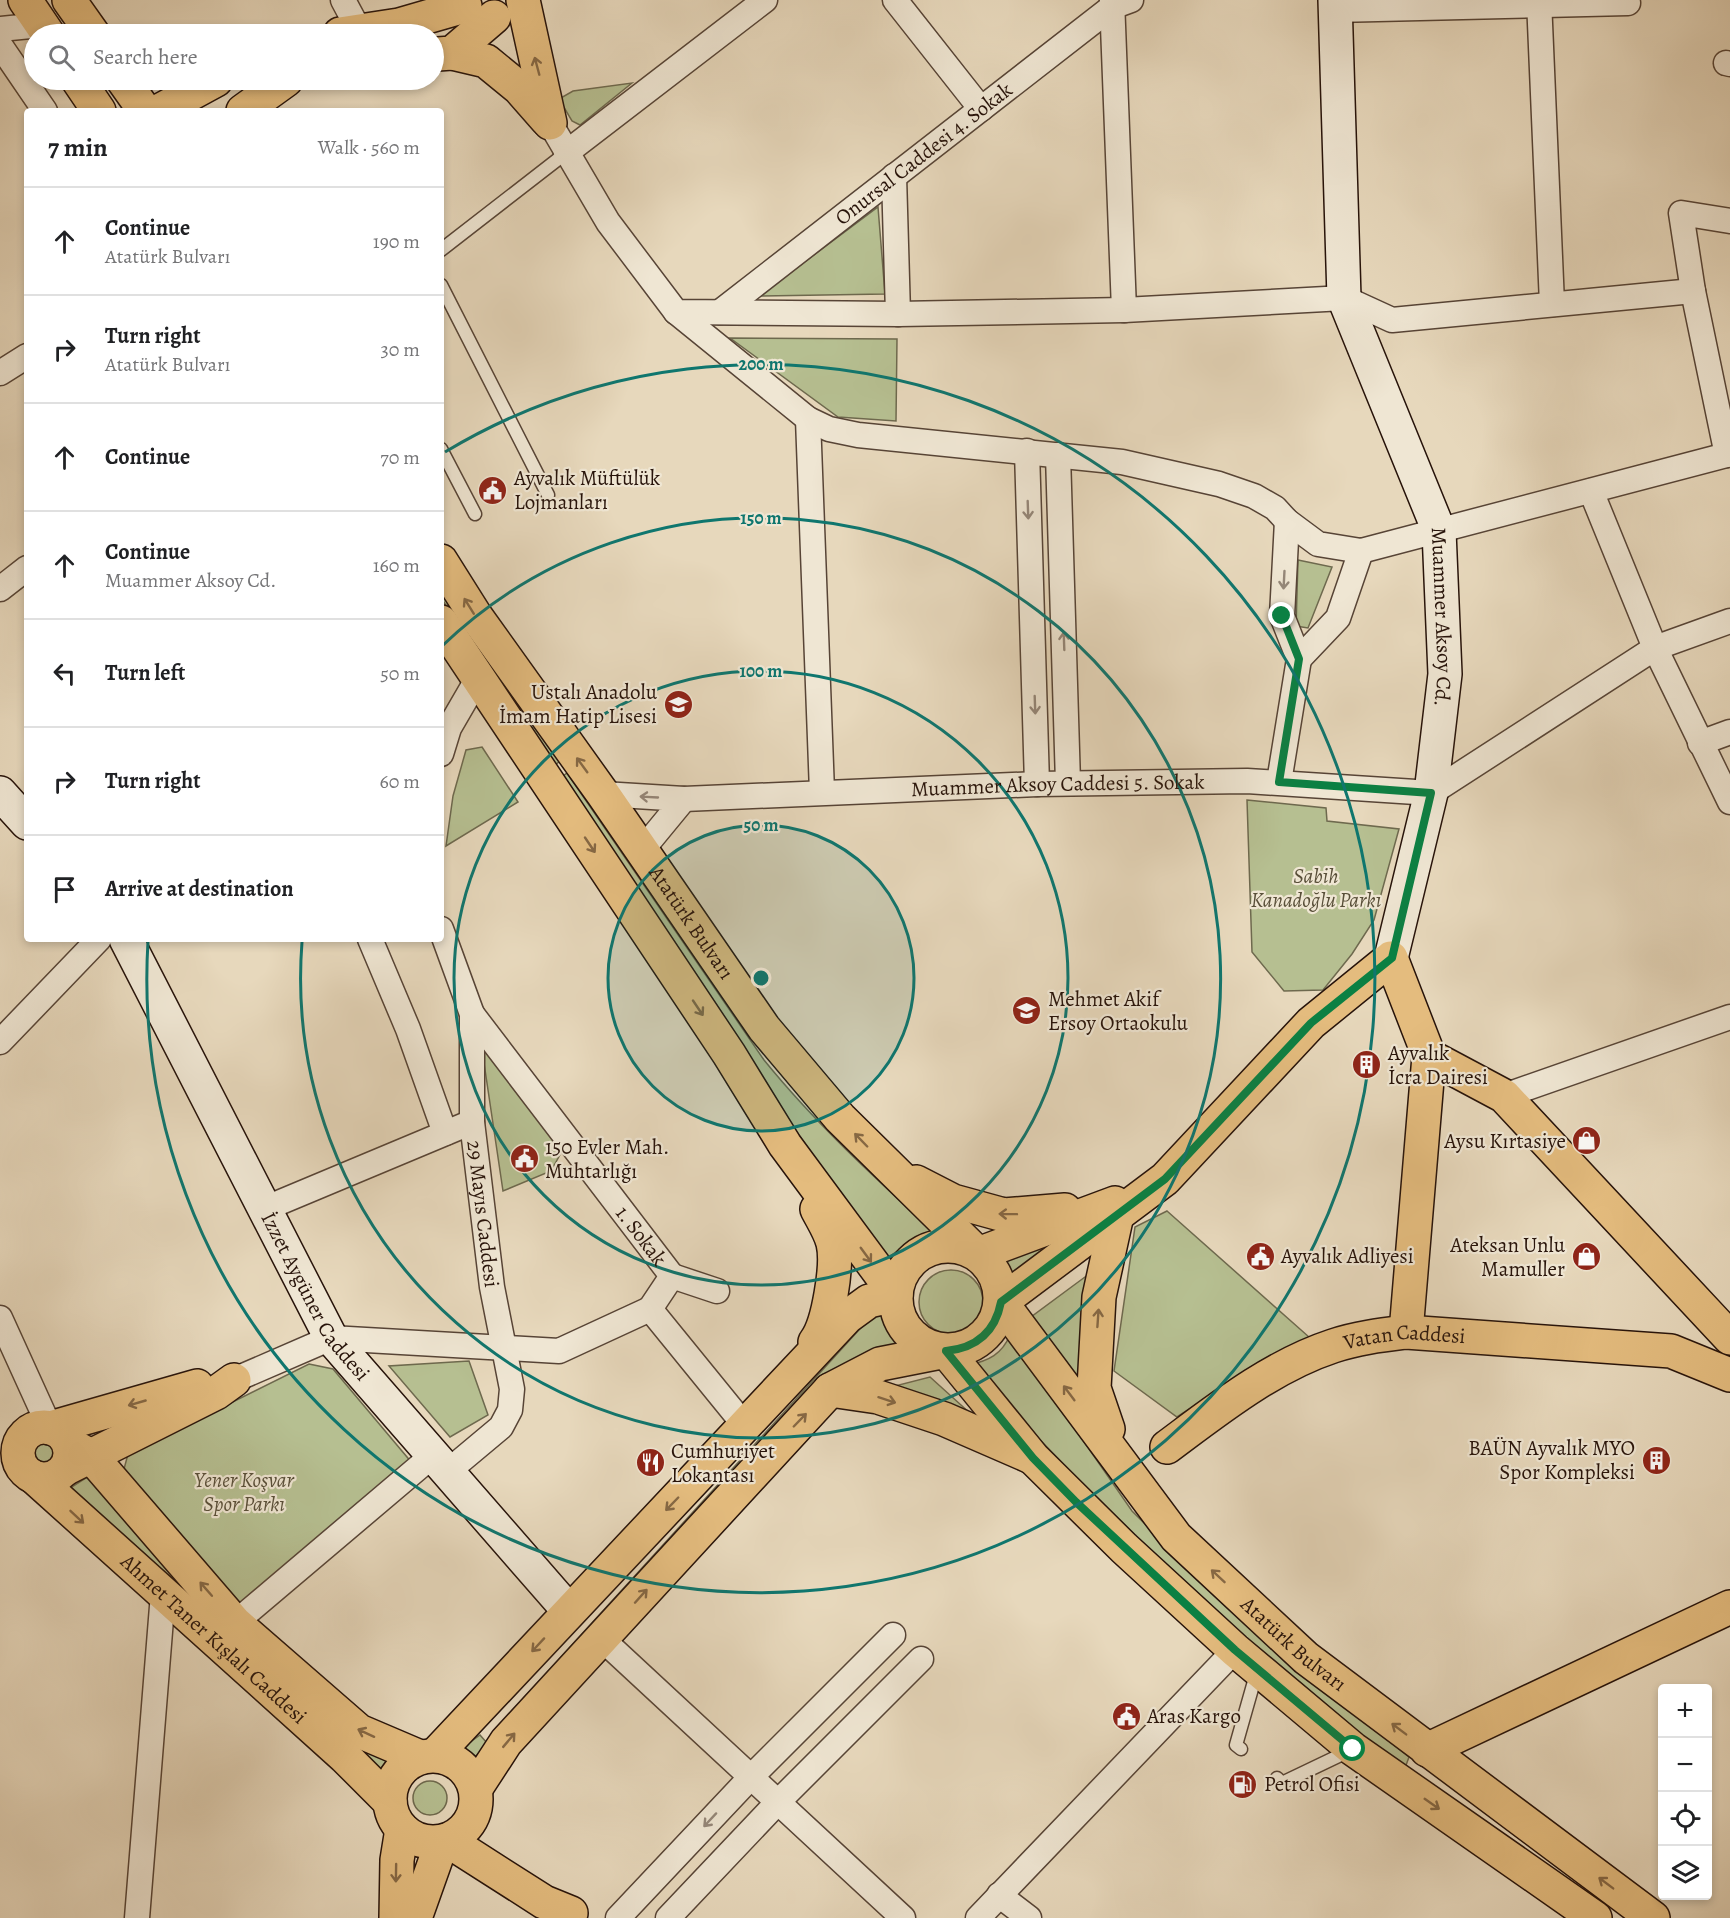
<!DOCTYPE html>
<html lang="en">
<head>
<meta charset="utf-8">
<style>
  body { margin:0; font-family:Alegreya,serif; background:#f6f6f6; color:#202124 }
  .controls { position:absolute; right:18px; bottom:18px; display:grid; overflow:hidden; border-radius:6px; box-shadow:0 3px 9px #0003 }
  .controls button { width:54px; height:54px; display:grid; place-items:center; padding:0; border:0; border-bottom:2px solid #e0e0e0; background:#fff; color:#202124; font:30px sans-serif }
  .stop { position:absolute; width:18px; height:18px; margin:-14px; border:4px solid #0b8043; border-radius:50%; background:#fff }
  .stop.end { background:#0b8043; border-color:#fff; box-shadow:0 2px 6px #0008 }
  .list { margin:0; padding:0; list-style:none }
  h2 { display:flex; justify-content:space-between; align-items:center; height:78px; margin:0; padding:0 24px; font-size:26px }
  h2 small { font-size:20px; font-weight:400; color:#757577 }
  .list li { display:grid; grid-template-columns:39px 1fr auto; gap:18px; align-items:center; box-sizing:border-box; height:108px; padding:0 24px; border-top:2px solid #e0e0e0 }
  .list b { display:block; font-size:22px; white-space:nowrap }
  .list p { margin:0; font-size:20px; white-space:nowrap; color:#757577 }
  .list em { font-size:20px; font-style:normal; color:#757577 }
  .icon { flex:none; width:33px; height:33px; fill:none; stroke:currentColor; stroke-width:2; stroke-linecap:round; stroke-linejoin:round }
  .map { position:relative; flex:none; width:1730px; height:1918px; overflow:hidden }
  .search { position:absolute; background:#fff; box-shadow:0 3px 9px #0003; left:24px; top:24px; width:420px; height:66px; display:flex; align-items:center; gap:15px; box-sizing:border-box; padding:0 21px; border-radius:33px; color:#757577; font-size:22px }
  .panel { position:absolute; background:#fff; box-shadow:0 3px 9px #0003; left:24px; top:108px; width:420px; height:834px; border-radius:6px }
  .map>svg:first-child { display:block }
  .green { fill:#b6bf91; stroke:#6e694e; stroke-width:1.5 }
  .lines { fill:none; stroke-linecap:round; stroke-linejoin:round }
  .lane-casing { stroke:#574436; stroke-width:15 }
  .street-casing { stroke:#574436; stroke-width:27 }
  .secondary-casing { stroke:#27130a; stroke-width:36 }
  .primary-casing { stroke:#27130a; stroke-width:36 }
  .lane { stroke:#efe6d3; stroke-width:12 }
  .street { stroke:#efe6d3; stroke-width:24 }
  .secondary { stroke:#efe6d3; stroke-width:33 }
  .primary { stroke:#e4bc7e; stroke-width:33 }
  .oneway { stroke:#866844 }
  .oneway2 { stroke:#958779 }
  .route { stroke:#0b8043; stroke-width:8 }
  .ring { fill:none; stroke:#0f766e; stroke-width:3 }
  .labels { text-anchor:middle; stroke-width:4.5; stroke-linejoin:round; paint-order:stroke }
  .street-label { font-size:21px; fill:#27130a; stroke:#efe6d3 }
  .poi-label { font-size:21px; fill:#27130a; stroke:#efe6d3; text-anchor:start }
  .park-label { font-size:21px; font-style:italic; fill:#594f39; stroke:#efe6d3 }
  .centre { fill:#0f766e; stroke:#efe6d3; stroke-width:3 }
  .ring-label { font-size:18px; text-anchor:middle; font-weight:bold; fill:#0f766e; stroke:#efe6d3; stroke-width:4.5; stroke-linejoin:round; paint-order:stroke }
</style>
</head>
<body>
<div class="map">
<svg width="1730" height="1918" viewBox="0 0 1730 1918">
  <rect width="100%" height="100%" fill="#e7d8bc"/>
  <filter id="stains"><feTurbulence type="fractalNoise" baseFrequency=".00333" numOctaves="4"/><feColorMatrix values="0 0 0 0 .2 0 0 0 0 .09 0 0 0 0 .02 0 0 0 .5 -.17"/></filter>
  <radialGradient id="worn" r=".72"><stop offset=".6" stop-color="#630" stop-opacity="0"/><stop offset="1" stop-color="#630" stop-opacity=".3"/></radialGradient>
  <g class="green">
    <path d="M632,83l-52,42 -8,-4 -13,-22 14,-8z"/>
    <path d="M878,207l7,87 -126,2z"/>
    <path d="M730,338l167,1 -1,82 -58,-4z"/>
    <path d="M1298,560l34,7 -24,61 -12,-2z"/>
    <path d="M441,584l119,177 -6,5 -113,-168z"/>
    <path d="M482,747l36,55 -72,44 7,-50 13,-46z"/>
    <path d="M567,773l197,287c51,63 110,117 169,171l-19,8 -28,20 -111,-158 -216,-322z"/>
    <path d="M1247,800l79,8 1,13 72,8 -25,91 -22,34 -29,36 -39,1 -32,-39z"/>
    <path d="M480,1036l82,115 -11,20 -48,20z"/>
    <path d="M1167,1211l142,126 -63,35 -69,45 -63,-46 21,-144z"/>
    <path d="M1084,1225l-69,55 -16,-28z"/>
    <circle cx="951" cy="1302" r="32"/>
    <path d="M1089,1274l-11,113 -47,-70z"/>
    <path d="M878,1309l25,38 -75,26 -321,348 1,-6z"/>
    <path d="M1010,1335l122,176 132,131 145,115 -4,11 -146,-113 -141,-134 -150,-156c21,-4 34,-11 42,-30z"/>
    <path d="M469,1361l19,54 -38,22 -61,-71z"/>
    <path d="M309,1364l24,5 79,94 -177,150 -109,-129 -2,-15 4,-15z"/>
    <path d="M930,1377l52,47 -99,-35z"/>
    <path d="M39,1438l23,9 -10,23 -21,-7c-4,-10 -2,-19 8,-25z"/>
    <path d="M92,1474l93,110 -6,5 -109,-101z"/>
    <path d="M337,1722l60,46 -8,9 -55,-52z"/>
    <path d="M480,1735l7,8 -21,25 -12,-14z"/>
    <circle cx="430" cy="1798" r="17"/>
  </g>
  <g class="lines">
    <defs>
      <g id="lane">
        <path d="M441,250l125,-97"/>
        <path d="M441,285l107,210"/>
        <path d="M441,449l34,65"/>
        <path d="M1241,1749l-5,-4 21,-74"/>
        <path d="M1277,1778l5,5 69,-33"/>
      </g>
      <g id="street">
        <path d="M343,0l16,30"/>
        <path d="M895,0l86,109"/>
        <path d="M1112,0l12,310"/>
        <path d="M1539,0l13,304"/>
        <path d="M1335,10l293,-7"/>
        <path d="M0,29l41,-4"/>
        <path d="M0,45l45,66"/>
        <path d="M1726,63l4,1"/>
        <path d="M550,123l58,99 68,90 222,2 226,-4 220,-12 48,22 301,-29"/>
        <path d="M566,153l199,-153"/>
        <path d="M894,176l4,138"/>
        <path d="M676,312l132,107 21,10 29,6 264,27 97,22 35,12 21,12 12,13 31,23 43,7 369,-97"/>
        <path id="s1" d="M720,312l392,-305 19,-7"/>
        <path d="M0,373l27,-17"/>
        <path d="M808,419l14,373"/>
        <path d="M1027,451l10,333"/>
        <path d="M1058,455l10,328"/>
        <path d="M1727,455l-34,-164 -12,-78 49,8"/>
        <path d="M1591,491l64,157 75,154"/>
        <path d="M0,589l27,-21"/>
        <path d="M1299,659l39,-41 23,-67"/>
        <path d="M1700,743l30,-11"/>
        <path d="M441,754l8,-26 29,-50"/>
        <path d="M1279,782l20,-123 -17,-43 5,-95"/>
        <path d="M603,794l81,5 -42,51"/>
        <path id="s2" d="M684,799l353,-15 210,-3 184,12 224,-145 75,-27"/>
        <path id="s3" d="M441,929l31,85v108l20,165 20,102 -2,21 -9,17 -55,46"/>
        <path d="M370,939l38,90 37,104"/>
        <path id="s4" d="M472,1014l200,262 -22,33 96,118"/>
        <path d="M0,1042l99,-103"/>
        <path d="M1504,1096l226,-79"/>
        <path d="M264,1209l208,-87"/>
        <path d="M672,1276l45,15"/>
        <path d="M0,1318l50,110"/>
        <path d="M234,1380l97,-42 228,13 91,-42"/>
        <path d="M235,1623l197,-167"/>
        <path d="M602,1639l301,279"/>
        <path d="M999,1895l30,23"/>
        <path d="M137,1918l26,-324"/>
        <path d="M618,1918l132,-140 143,-143"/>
        <path d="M668,1918l109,-115 144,-144"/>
        <path d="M978,1918l257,-268"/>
      </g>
      <g id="secondary">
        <path id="s5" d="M1335,0l9,298 95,233 6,143 -14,119 -40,165"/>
        <path d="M0,793l27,30"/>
        <path id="s6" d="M126,939l205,399 238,273"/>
      </g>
      <g id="primary">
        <path d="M25,0l23,34"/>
        <path d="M69,0l24,34"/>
        <path d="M523,0l27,123"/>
        <path d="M340,34l59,-9 66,-19"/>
        <path d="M452,53l34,8 33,27 28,32"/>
        <path d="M438,54l14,-1 42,-36"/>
        <path d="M78,80l21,31"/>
        <path d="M123,80l22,31"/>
        <path d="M159,111l57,-31"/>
        <path d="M243,111l43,-31"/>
        <path id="s7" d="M441,561l34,54 128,179 161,234 76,90 138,136 137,-51"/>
        <path d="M1429,1056l75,40 226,242"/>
        <path d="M916,1182l37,19 51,14 61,-5"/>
        <circle cx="948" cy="1298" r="52"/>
        <path id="s8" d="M1406,1332l23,-276 -38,-98 -80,65 -146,156 -164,123 175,235 130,121 347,260"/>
        <path d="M815,1342c14,-18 23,-78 18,-99 -3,-12 -11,-24 -16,-34"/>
        <path d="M830,1390l48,7 66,22 85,37"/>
        <circle cx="44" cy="1453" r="26"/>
        <path d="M50,1428l147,-42"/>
        <path d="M1108,1429l-14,-41 5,-91 18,-82"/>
        <path d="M69,1444l22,12 144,167 124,108 61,26"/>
        <path id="s9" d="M1167,1447c51,-38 105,-81 166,-101 24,-8 49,-11 73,-14l265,19 59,24"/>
        <path d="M65,1469l151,-76 18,-13"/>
        <path id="s10" d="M34,1477l311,280 45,45"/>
        <path d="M1427,1750l303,-143"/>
        <path d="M435,1755l412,-438 22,-16 27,-6 -111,-150 -56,-91 -288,-432"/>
        <circle cx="433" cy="1799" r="43"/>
        <path d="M476,1788l30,-46 324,-352 50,-26 66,-13 87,107 91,90 111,102 118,99 242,169"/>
        <path d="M447,1840l97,62 27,11"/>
        <path d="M396,1918l1,-58 5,-31"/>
        <path d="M415,1918l27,-76"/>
      </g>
    </defs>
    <use href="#lane" class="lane-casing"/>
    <use href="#street" class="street-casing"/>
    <use href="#secondary" class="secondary-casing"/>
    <use href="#primary" class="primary-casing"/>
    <use href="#lane" class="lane"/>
    <use href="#street" class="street"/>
    <use href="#secondary" class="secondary"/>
    <use href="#primary" class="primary"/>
  </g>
  <defs><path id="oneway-shaft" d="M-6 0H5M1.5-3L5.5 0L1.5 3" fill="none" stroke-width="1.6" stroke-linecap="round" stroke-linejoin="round" transform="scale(1.5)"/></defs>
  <g class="oneway">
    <use href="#oneway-shaft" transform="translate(537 66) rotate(-105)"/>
    <use href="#oneway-shaft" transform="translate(469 606) rotate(-122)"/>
    <use href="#oneway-shaft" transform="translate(582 765) rotate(-126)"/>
    <use href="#oneway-shaft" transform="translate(590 845) rotate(56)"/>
    <use href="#oneway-shaft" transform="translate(698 1008) rotate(56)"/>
    <use href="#oneway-shaft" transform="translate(861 1140) rotate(-134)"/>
    <use href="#oneway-shaft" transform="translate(1008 1214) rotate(-179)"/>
    <use href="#oneway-shaft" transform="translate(866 1255) rotate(54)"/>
    <use href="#oneway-shaft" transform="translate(1098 1318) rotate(-86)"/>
    <use href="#oneway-shaft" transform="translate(1069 1393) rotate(-127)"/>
    <use href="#oneway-shaft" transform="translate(887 1400) rotate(18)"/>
    <use href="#oneway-shaft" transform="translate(137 1403) rotate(164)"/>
    <use href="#oneway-shaft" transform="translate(800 1420) rotate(-46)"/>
    <use href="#oneway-shaft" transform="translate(672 1504) rotate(134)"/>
    <use href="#oneway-shaft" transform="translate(77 1517) rotate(43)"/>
    <use href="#oneway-shaft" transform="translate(1218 1576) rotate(-137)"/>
    <use href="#oneway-shaft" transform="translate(206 1589) rotate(-131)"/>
    <use href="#oneway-shaft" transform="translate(641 1596) rotate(-48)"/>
    <use href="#oneway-shaft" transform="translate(538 1645) rotate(133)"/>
    <use href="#oneway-shaft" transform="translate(1399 1729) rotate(-143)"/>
    <use href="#oneway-shaft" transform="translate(366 1733) rotate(-155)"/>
    <use href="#oneway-shaft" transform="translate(509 1740) rotate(-50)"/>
    <use href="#oneway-shaft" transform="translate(1432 1804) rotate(35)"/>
    <use href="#oneway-shaft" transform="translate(396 1873) rotate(91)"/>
    <use href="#oneway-shaft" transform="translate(1606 1883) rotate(-143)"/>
  </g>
  <g class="oneway2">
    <use href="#oneway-shaft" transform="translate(1028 510) rotate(88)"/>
    <use href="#oneway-shaft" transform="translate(1284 580) rotate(93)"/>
    <use href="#oneway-shaft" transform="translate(1064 641) rotate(-92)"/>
    <use href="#oneway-shaft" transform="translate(1035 705) rotate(88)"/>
    <use href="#oneway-shaft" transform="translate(649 797) rotate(-177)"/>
    <use href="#oneway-shaft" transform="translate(710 1820) rotate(133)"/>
  </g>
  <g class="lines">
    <path class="route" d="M1282,616l17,43 -20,123 152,11 -39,165 -81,65 -146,156 -164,123c-6,31 -25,46 -55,49l87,107 43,44 159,148 118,99"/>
  </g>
  <circle cx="761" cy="978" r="153" fill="#0f766e" fill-opacity=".12"/>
  <g class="ring">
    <circle cx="761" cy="978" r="153"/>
    <circle cx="761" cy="978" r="307"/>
    <path d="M441 647A460 460 0 1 1 302 942"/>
    <path d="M445 452A614 614 0 1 1 148 941"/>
  </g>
  <defs>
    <symbol id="civic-disc" viewBox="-11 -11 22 22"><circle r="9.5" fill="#8f2418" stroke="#efe6d3"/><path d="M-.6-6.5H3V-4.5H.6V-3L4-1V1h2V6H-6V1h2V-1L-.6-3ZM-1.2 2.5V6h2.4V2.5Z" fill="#fff"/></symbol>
    <symbol id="school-disc" viewBox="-11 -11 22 22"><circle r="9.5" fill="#8f2418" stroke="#efe6d3"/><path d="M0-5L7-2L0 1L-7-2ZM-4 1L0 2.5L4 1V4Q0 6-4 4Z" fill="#fff"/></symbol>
    <symbol id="building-disc" viewBox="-11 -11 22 22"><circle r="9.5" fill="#8f2418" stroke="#efe6d3"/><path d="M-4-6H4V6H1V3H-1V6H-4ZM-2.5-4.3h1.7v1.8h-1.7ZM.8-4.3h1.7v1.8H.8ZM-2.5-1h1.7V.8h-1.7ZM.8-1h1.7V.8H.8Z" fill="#fff"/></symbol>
    <symbol id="shop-disc" viewBox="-11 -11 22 22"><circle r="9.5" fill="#8f2418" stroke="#efe6d3"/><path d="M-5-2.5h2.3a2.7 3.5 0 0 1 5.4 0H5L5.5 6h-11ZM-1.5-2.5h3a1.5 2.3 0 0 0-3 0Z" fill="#fff"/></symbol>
    <symbol id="restaurant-disc" viewBox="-11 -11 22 22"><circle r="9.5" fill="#8f2418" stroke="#efe6d3"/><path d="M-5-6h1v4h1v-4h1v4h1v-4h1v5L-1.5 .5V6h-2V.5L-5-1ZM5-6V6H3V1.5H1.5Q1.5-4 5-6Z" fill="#fff"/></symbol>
    <symbol id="fuel-disc" viewBox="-11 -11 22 22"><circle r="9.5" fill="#8f2418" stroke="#efe6d3"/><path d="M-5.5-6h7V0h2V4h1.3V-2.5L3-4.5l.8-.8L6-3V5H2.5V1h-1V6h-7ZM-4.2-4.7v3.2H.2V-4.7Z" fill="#fff"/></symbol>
  </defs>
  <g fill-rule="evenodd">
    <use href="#civic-disc" x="476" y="474" width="33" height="33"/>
    <use href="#school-disc" x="662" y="688" width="33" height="33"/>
    <use href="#school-disc" x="1010" y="994" width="33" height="33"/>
    <use href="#building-disc" x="1350" y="1048" width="33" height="33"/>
    <use href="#shop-disc" x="1570" y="1124" width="33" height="33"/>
    <use href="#civic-disc" x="508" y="1142" width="33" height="33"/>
    <use href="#civic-disc" x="1244" y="1240" width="33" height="33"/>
    <use href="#shop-disc" x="1570" y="1240" width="33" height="33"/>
    <use href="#building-disc" x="1640" y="1444" width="33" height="33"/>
    <use href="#restaurant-disc" x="634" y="1446" width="33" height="33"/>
    <use href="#civic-disc" x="1110" y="1700" width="33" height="33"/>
    <use href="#fuel-disc" x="1226" y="1768" width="33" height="33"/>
  </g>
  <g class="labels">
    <g class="street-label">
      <text dy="7" stroke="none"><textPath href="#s1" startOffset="258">Onursal Caddesi 4. Sokak</textPath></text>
      <text dy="7" stroke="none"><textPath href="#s5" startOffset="636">Muammer Aksoy Cd.</textPath></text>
      <text dy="7" stroke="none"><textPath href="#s2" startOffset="374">Muammer Aksoy Caddesi 5. Sokak</textPath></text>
      <text dy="7" stroke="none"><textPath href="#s7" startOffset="440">Atatürk Bulvarı</textPath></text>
      <text dy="7" stroke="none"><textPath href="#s3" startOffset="291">29 Mayıs Caddesi</textPath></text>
      <text dy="7" stroke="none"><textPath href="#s4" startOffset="279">1. Sokak</textPath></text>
      <text dy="7" stroke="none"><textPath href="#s6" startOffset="405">İzzet Aygüner Caddesi</textPath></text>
      <text dy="7" stroke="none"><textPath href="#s9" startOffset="268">Vatan Caddesi</textPath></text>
      <text dy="7" stroke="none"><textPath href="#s10" startOffset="242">Ahmet Taner Kışlalı Caddesi</textPath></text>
      <text dy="7" stroke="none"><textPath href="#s8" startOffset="1356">Atatürk Bulvarı</textPath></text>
    </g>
    <g class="poi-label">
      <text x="514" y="485">Ayvalık Müftülük<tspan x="514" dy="24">Lojmanları</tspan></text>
      <text x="657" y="699" text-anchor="end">Ustalı Anadolu<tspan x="657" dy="24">İmam Hatip Lisesi</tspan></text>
      <text x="1048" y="1006">Mehmet Akif<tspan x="1048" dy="24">Ersoy Ortaokulu</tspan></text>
      <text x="1388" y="1060">Ayvalık<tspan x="1388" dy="24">İcra Dairesi</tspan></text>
      <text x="1566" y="1148" text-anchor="end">Aysu Kırtasiye</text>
      <text x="545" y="1154">150 Evler Mah.<tspan x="545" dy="24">Muhtarlığı</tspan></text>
      <text x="1565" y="1252" text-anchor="end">Ateksan Unlu<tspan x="1565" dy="24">Mamuller</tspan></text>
      <text x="1281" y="1263">Ayvalık Adliyesi</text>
      <text x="1635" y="1455" text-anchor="end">BAÜN Ayvalık MYO<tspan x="1635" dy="24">Spor Kompleksi</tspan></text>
      <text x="671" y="1458">Cumhuriyet<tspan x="671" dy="24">Lokantası</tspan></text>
      <text x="1147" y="1723">Aras Kargo</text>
      <text x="1264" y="1791">Petrol Ofisi</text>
    </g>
    <g class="park-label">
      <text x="1316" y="883">Sabih<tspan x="1316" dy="24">Kanadoğlu Parkı</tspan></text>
      <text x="244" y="1487">Yener Koşvar<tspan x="244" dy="24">Spor Parkı</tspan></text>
    </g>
  </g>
  <circle cx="761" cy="978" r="9" class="centre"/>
  <g class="ring-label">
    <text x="761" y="370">200 m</text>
    <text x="761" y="524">150 m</text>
    <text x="761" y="677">100 m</text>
    <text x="761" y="831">50 m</text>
  </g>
  <rect width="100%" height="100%" filter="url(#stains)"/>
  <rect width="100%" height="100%" fill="url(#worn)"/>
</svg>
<div class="controls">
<button>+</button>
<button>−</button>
<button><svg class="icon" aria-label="locate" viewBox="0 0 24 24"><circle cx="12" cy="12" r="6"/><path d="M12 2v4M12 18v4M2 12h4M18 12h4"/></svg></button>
<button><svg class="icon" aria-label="layers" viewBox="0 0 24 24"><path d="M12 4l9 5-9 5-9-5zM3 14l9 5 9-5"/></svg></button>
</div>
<div class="stop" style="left:1353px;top:1749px"></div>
<div class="stop end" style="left:1282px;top:616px"></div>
<div class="search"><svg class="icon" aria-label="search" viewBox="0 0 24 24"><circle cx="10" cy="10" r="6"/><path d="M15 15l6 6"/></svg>Search here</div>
<section class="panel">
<h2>7 min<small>Walk · 560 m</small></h2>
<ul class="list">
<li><svg class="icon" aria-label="ahead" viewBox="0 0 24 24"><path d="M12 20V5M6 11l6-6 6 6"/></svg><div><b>Continue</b><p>Atatürk Bulvarı</p></div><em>190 m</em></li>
<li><svg class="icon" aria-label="right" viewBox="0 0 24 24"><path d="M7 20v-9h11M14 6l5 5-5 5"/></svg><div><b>Turn right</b><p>Atatürk Bulvarı</p></div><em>30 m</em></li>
<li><svg class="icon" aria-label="ahead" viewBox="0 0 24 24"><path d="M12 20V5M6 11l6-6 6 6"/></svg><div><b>Continue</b></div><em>70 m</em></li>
<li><svg class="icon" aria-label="ahead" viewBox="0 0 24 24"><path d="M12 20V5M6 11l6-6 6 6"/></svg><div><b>Continue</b><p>Muammer Aksoy Cd.</p></div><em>160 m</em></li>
<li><svg class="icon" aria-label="left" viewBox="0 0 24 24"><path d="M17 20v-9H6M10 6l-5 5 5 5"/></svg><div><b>Turn left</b></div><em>50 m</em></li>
<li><svg class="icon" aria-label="right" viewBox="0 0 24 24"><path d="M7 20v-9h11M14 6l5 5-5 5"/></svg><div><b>Turn right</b></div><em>60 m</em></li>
<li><svg class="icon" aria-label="arrive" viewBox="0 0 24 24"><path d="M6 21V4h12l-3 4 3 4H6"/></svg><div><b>Arrive at destination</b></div></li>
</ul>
</section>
</div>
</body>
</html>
